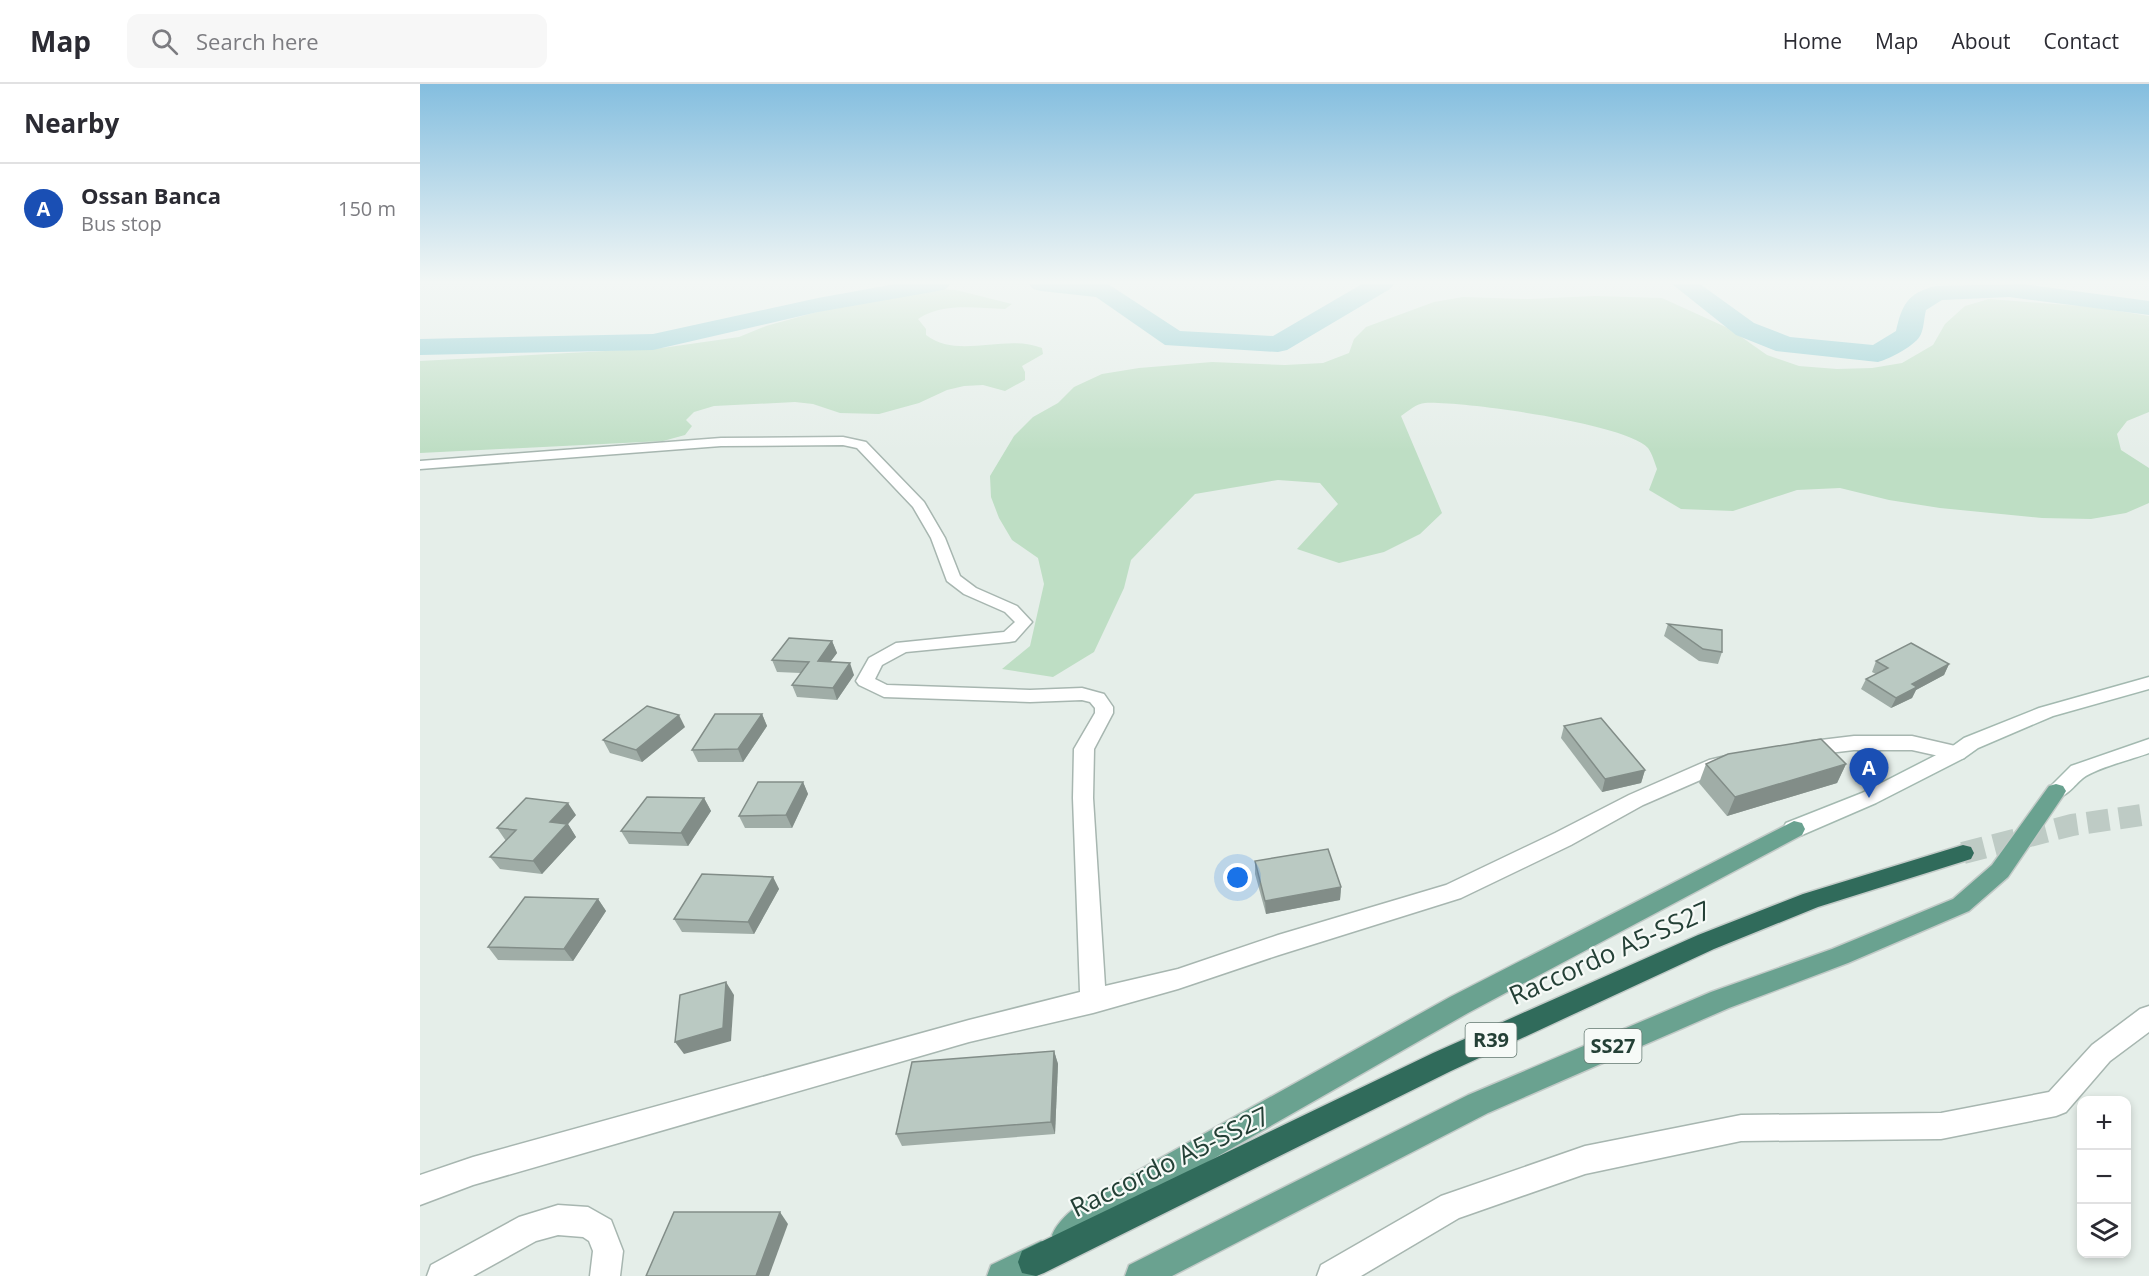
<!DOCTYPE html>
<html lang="en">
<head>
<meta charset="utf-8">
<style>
  body { margin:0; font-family:"Open Sans",sans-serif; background:#f7f7f7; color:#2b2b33 }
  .controls { position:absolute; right:18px; bottom:18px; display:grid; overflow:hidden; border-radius:12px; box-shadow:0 3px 9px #0003 }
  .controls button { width:54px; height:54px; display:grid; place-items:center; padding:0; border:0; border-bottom:2px solid #e1e1e2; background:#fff; color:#2b2b33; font:30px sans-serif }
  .you { position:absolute; left:818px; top:794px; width:21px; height:21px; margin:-15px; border:4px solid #fff; border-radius:50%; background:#1a73e8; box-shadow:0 0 0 9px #1a73e833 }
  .badge { display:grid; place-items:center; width:39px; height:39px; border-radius:50%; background:#0b8043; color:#fff; font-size:20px; font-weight:700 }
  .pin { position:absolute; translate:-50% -50px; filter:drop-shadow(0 2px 3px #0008) }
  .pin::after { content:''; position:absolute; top:32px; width:21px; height:18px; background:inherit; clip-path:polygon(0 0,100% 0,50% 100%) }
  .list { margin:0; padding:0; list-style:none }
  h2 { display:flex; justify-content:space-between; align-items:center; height:78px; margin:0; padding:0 24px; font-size:26px }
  h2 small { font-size:20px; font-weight:400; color:#7c7c81 }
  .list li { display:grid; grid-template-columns:39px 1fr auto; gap:18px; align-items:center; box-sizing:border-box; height:90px; padding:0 24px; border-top:2px solid #e1e1e2 }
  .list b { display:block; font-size:22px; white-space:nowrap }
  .list p { margin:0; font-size:20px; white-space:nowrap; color:#7c7c81 }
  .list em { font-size:20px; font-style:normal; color:#7c7c81 }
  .icon { flex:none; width:33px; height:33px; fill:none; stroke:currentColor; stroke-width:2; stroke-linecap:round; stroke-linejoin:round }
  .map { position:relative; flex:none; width:1729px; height:1192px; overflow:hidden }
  header { display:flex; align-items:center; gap:36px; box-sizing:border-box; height:84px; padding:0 30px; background:#fff; border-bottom:2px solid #e1e1e2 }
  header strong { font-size:28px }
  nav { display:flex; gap:33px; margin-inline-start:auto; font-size:21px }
  .search { width:420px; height:54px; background:#f7f7f7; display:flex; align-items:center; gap:15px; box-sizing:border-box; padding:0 21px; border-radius:12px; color:#7c7c81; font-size:22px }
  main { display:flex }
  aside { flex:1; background:#fff }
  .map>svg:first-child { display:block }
  .green { fill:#bedec4 }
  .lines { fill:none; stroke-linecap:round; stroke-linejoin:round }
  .river { fill:#8eccd1; fill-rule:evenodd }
  .motorway-tunnel { stroke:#becbc5; stroke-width:22; stroke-dasharray:22 10; stroke-linecap:butt }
  .minor-casing { stroke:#a7b6b0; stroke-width:3 }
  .tertiary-casing { stroke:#a7b6b0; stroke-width:3 }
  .secondary-casing { stroke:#a3b9b0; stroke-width:3 }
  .primary-casing { stroke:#c2cac7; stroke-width:3 }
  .motorway-casing { stroke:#c2cac7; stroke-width:3 }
  .minor { fill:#fff; fill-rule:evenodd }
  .tertiary { fill:#fff; fill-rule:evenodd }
  .secondary { fill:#fff; fill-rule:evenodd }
  .primary { fill:#6aa290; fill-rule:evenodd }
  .motorway { fill:#306b5b; fill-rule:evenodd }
  .wall { fill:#a0ada7 }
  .shaded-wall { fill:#828d88 }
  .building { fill:#bac9c2; stroke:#828d88; stroke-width:1.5 }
  .labels { text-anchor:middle; stroke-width:4.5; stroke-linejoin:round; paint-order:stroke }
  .shield { fill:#f6faf7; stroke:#637870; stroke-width:1.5 }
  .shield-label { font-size:20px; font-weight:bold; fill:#244036 }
  .near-street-label { font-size:26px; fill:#244036; stroke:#f6faf7 }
</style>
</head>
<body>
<header>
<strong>Map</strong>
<div class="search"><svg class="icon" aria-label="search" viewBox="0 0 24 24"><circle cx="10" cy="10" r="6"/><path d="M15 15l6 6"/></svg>Search here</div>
<nav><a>Home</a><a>Map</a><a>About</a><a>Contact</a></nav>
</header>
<main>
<aside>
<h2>Nearby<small></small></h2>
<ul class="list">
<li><span class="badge" style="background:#1a4fb4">A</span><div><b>Ossan Banca</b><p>Bus stop</p></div><em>150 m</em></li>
</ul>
</aside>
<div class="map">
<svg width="1729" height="1192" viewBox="0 0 1729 1192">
  <rect width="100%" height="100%" fill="#e5eee9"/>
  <g class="green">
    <path d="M520,205l16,1 56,14 -7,5c-28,-1 -63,-7 -87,10l8,10v6c33,25 79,-2 116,13l1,6 -21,12 3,6v8l-20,11 -22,-6 -19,1 -17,4 -28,13 -40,11 -39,-1 -27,-9 -18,-2 -81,4 -20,6 -8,8 6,6 -7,9 -22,6 -243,12v-92l242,-13 77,-11 27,-11 80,-22z"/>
    <path d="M1175,212l67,2 68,31 37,26 32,11 38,3 35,-1 30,-5 31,-18 12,-21 20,-18 24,-7 105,8 55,9v96l-22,9 -10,13 4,16 28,18v35l-23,10 -35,6 -49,-1 -102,-10 -51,-8 -49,-12 -43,2 -64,21 -52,-2 -32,-19 8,-21c-2,-5 -5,-16 -9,-21 -23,-25 -187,-47 -223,-45 -8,0 -18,9 -24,13l41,97 -22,21 -36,18 -45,11 -42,-14 41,-45 -18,-21 -42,-3 -83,14 -64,66 -7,28 -30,64 -41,25 -51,-8 28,-23 14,-62 -6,-26 -26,-18 -13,-22 -8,-21 -1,-21 24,-40 19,-19 25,-14 16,-16 28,-13 37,-6 73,-6 73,3 38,-2 26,-10 5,-14 12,-12 68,-25 29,-5 66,2z"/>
  </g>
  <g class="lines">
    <g class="river">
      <path d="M475,200h55l-4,5 -8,2 -120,21 -165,38 -233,5v-16l233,-5 165,-36z"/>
      <path d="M609,200h79l72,47 93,5 89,-52h32l-4,5 -103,61 -9,2 -113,-7 -69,-48 -55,-6 -8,-2z"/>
      <path d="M1252,200h28l54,39 36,14 83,8 23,-14c6,-26 11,-38 40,-45l87,-2 126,17v14l-140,-18 -67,3 -16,10c-2,8 -2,17 -5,24 -4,11 -32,25 -43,28l-102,-11 -40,-16z"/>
    </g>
    <path class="motorway-tunnel" d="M1543,769l109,-28 77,-11"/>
    <defs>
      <g id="minor">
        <path d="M423,353l23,5 58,60 21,36 15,38 16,12 41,18 15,16 -17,19 -6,1 -103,10 -24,13 -7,14 12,6 143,5 52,-2 22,6 9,13v6l-19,36 -1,49 12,188 73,-17 100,-34 168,-50 109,-52 74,-38 80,-35 17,-4 7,2 3,5 -3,5 -12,3 -78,34 -72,40 -110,53 -182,57 -101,34 -85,24 -124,29 -496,143 -53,20v-30l53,-18 496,-137 111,-28 -7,-194 1,-49 21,-36v-5l-5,-6 -8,-2 -52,2 -146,-5 -25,-12 -3,-4 13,-23 27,-15 108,-11 11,-10 -10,-10 -41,-18 -17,-13 -16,-43 -18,-31 -56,-59 -14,-3 -122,1 -301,23v-8l301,-23z"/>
        <path d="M1434,652h58l52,12 3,5 -3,5 -7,2 -45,-10h-58l-50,6 -7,-2 -3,-5 3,-5 7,-2z"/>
        <path d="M138,1121l30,2 23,13 12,31 -3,25h-30l3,-25 -4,-10 -6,-4 -25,-2 -22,6 -63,35h-46l4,-11 88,-48z"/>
      </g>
      <path id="tertiary" d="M1729,922v26l-39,29 -44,51 -10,4 -115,23 -200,2 -156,33 -126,44 -98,58h-44l4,-11 120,-69 144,-50 156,-31 200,-2 108,-21 43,-47 48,-36z"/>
      <g id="secondary">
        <path d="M1729,593v12l-96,27 -75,32 -14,10 -88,45 -74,32 -8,2 -8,-2 -3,-6 3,-6 76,-30 88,-45 14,-10 75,-30z"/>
        <path d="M1729,655v14c-16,6 -53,15 -66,25 -11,9 -18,23 -34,18l-3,-5 25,-25z"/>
      </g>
      <g id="primary">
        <path d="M1636,700l7,2 3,5 -3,5 -55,81 -39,34 -121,52 -119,45 -241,105 -316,163h-47l4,-11 339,-170 243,-103 121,-43 121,-50 39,-34 57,-79z"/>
        <path d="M1374,737l8,2 3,6 -3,6 -334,178 -325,186 -37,23 -28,24 -11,4 -11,-4 -4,-11c11,-26 47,-42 71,-56l327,-182z"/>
        <path d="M621,1157l11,4 4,11c-4,11 -9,15 -19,20h-50l4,-11z"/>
      </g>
      <path id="motorway" d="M1543,761l8,2 3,6 -3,6 -153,48 -104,42 -263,122 -407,202 -8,3 -14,-3 -4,-11 4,-11 411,-198 265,-118 105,-41z"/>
    </defs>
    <use href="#minor" class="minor-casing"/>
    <use href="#tertiary" class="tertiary-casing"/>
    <use href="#secondary" class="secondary-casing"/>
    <use href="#primary" class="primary-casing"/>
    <use href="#motorway" class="motorway-casing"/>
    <use href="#minor" class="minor"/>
    <use href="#tertiary" class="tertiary"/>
    <use href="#secondary" class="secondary"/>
    <use href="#primary" class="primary"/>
    <use href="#motorway" class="motorway"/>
  </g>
  <g class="wall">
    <path d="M1248,540l54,28 -4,12 -19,-3 -35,-25z"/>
    <path d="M412,557l5,12 -7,9 24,13 -17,25 -40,-3 -5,-12 9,-12 -24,-1 -5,-12z"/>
    <path d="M1456,577l73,3 -5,11 -28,15 -4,8 -21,10 -30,-19 5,-10 10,-5 -4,-2z"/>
    <path d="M342,630l5,12 -24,36h-45l-6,-12z"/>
    <path d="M1144,642l81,44 -4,13 -39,9 -41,-54z"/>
    <path d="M265,643l-43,35 -32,-9 -7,-13z"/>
    <path d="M1286,680h140l-9,19 -110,33 -28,-33z"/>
    <path d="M383,698l5,12 -16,34h-47l-6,-12z"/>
    <path d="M284,714l7,13 -23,35 -59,-2 -8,-13z"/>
    <path d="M156,731l-8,9 8,13 -34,37 -42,-5 -10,-12 16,-16 -9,-13z"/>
    <path d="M835,777l86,26 -1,13 -74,14 -11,-40z"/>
    <path d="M353,793l6,12 -25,45 -72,-2 -8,-13z"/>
    <path d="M178,815l8,12 -33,50 -75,-1 -10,-13z"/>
    <path d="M634,967l4,13 -3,70 -153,12 -6,-12z"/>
  </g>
  <g class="shaded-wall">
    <path d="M412,557l5,12 -15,20 -4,-12z"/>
    <path d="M430,579l4,12 -17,25 -4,-12z"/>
    <path d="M1529,580l-5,11 -28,15 -4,8 -21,10 5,-10 16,-14z"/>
    <path d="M342,630l5,12 -24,36 -5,-13z"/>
    <path d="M259,631l6,12 -43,35 -6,-12z"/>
    <path d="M1426,680l-9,19 -110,33 8,-19z"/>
    <path d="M1225,686l-4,13 -39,9 3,-13z"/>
    <path d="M383,698l5,12 -16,34 -6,-13z"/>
    <path d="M284,714l7,13 -23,35 -7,-13z"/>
    <path d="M148,719l8,12 -8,9 8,13 -34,37 -9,-13 17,-39z"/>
    <path d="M353,793l6,12 -25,45 -6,-12z"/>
    <path d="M921,803l-1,13 -74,14 -1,-13z"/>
    <path d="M178,815l8,12 -33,50 -9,-12z"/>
    <path d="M306,898l8,13 -3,46 -47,13 -9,-12z"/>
    <path d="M634,967l4,13 -3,70 -4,-12z"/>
    <path d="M360,1128l8,12 -19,52h-13z"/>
  </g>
  <g class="building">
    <path d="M1248,540l54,6v22l-19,-3z"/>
    <path d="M369,554l43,3 -14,20 32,2 -17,25 -41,-3 17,-23 -37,-2z"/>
    <path d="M1491,559l38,21 -37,20 5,3 -21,11 -30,-19 22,-11 -12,-7z"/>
    <path d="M227,622l32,9 -43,35 -33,-10z"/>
    <path d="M295,630h47l-24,35 -46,1z"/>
    <path d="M1181,634l44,52 -40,9 -41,-53z"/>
    <path d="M1401,655l25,25 -111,33 -29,-33 22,-10z"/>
    <path d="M338,698h45l-17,33 -47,1z"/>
    <path d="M227,713l57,1 -23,35 -60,-2z"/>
    <path d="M106,714l42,5 -18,19 17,2 -34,37 -43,-4 26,-27 -19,-2z"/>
    <path d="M908,765l13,38 -76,14 -10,-40z"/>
    <path d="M282,790l71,3 -25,45 -74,-3z"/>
    <path d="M105,813l73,2 -34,50 -76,-2z"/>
    <path d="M306,898l-3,46 -48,14 5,-47z"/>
    <path d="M634,967l-3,71 -155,12 16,-72z"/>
    <path d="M254,1128h106l-24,64h-110z"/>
  </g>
  <linearGradient id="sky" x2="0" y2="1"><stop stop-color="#84bedf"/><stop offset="0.54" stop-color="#f3f7f5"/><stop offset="1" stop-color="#f3f7f5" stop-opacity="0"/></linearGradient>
  <rect width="1729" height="367" fill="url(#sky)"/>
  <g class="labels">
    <g class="shield">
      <rect x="1045.5" y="939" width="51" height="34" rx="4.5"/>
      <rect x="1164.5" y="945" width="57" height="34" rx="4.5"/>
    </g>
    <g class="shield-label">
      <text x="1071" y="963">R39</text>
      <text x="1193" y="969">SS27</text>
    </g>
    <g class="near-street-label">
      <text transform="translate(1190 869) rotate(-24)" y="9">Raccordo A5-SS27</text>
      <text transform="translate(750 1078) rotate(-26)" y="9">Raccordo A5-SS27</text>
    </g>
  </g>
</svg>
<div class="controls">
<button>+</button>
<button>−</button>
<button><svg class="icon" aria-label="layers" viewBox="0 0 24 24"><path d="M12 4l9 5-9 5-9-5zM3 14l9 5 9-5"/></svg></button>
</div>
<div class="you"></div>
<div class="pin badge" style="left:1449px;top:714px;background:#1a4fb4">A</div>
</div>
</main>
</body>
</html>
